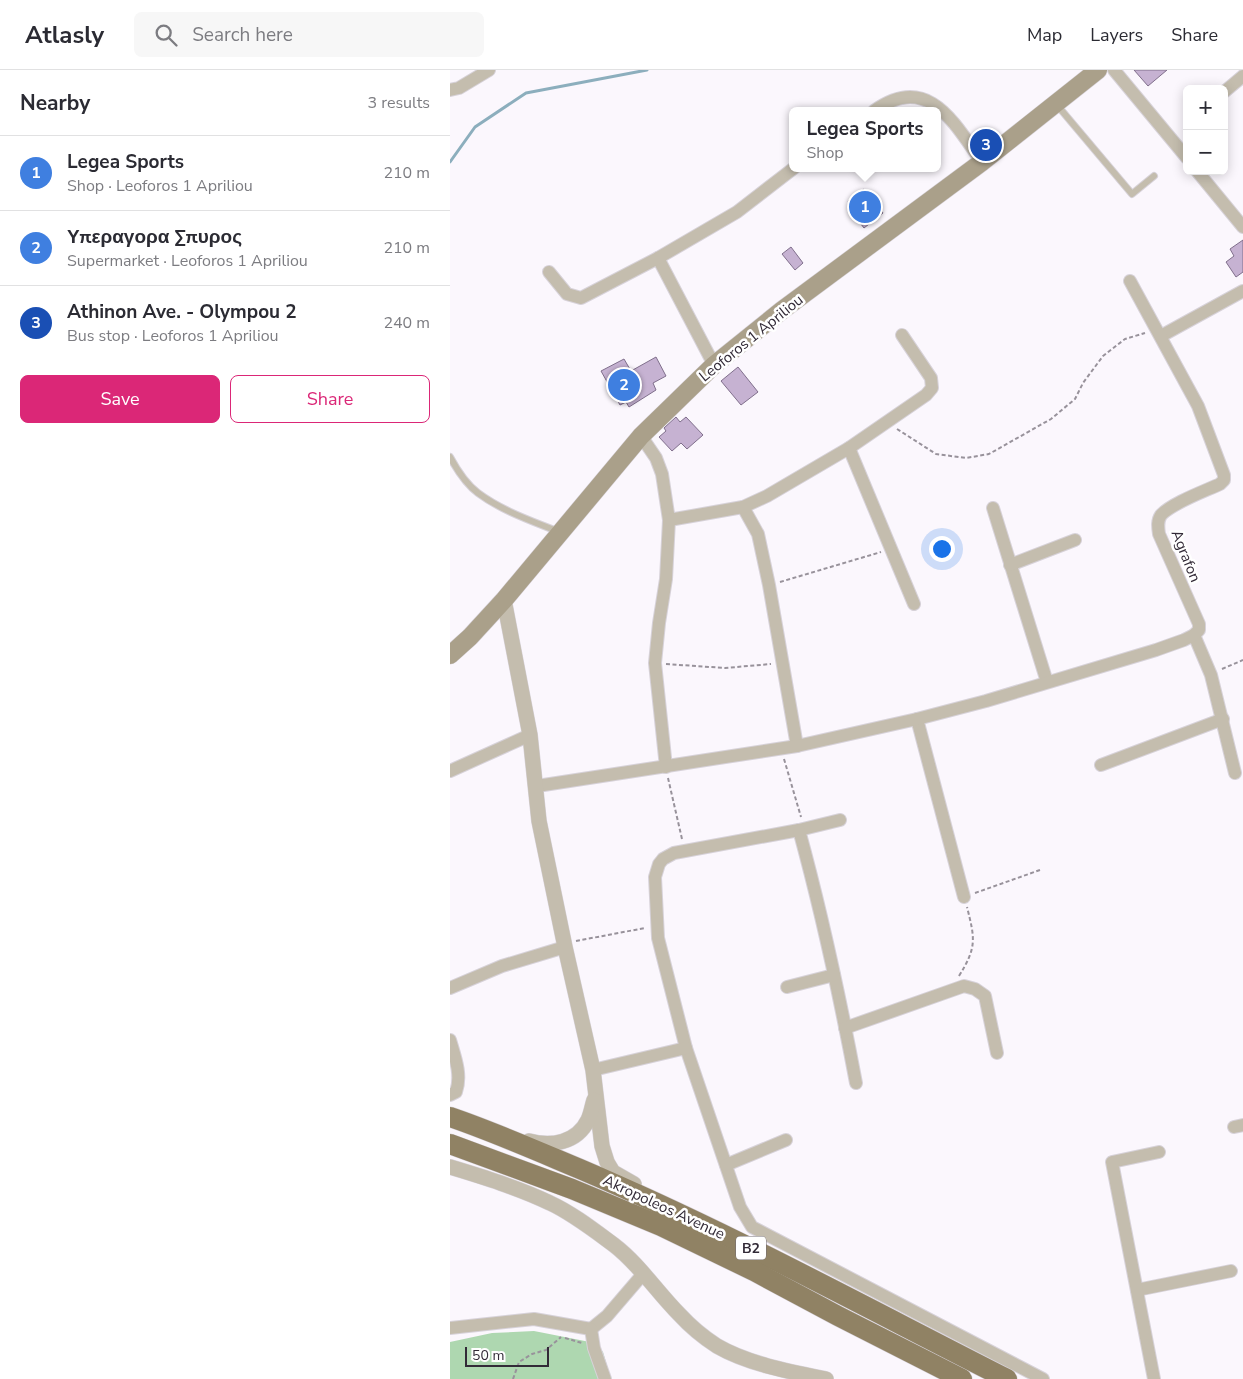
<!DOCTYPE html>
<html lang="en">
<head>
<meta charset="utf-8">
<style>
  body { margin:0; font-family:"Nunito Sans",sans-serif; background:#f7f7f7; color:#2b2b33 }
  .controls { position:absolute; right:15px; top:15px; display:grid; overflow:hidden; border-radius:8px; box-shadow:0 2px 12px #0003 }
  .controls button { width:45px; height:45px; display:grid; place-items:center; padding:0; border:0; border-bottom:1px solid #e1e1e2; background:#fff; color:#2b2b33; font:25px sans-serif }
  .scale { position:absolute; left:15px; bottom:12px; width:84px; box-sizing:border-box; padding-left:5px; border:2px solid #322a37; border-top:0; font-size:14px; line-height:18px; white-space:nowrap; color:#322a37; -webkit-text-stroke:4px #fff; paint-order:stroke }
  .you { position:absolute; left:491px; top:478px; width:18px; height:18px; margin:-12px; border:4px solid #fff; border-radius:50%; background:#1a73e8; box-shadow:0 0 0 8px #1a73e833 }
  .badge { display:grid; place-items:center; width:32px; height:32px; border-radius:50%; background:#db2777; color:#fff; font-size:16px; font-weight:700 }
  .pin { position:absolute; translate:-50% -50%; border:2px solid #fff; box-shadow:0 1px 5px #0006 }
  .popup { position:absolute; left:339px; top:37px; width:152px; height:65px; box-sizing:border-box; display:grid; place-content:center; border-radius:8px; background:#fff; filter:drop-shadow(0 1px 4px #0005); font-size:16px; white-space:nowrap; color:#7c7c81 }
  .popup b { font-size:19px; color:#2b2b33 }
  .popup::after { content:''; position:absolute; left:50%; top:100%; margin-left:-10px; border:10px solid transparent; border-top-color:#fff }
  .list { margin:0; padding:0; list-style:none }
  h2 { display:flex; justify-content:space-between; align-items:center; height:65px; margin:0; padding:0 20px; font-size:21px }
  h2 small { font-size:16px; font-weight:400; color:#7c7c81 }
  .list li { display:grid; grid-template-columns:32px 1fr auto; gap:15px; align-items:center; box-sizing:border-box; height:75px; padding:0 20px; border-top:1px solid #e1e1e2 }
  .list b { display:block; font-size:19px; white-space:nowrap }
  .list p { margin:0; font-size:16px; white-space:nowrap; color:#7c7c81 }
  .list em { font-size:16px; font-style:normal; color:#7c7c81 }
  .actions { display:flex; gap:10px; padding:15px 20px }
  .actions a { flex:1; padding:11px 0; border:1px solid #db2777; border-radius:8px; text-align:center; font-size:18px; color:#db2777 }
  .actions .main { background:#db2777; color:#fff }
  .icon { flex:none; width:28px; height:28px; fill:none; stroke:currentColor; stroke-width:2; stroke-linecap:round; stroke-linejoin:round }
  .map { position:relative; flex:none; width:793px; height:1309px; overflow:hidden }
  header { display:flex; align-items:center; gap:30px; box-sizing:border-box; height:70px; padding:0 25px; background:#fff; border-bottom:1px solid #e1e1e2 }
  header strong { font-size:24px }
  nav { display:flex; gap:28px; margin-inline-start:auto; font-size:18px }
  .search { width:350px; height:45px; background:#f7f7f7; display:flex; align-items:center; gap:12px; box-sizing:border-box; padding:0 18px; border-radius:8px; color:#7c7c81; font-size:19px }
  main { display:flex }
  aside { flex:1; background:#fff }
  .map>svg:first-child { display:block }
  .green { fill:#aed7b0 }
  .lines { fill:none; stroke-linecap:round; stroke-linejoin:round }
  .stream { stroke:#8caebd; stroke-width:3 }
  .building { fill:#c6b2d2; stroke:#806f8c }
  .service-casing { stroke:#d7d2d9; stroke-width:8 }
  .minor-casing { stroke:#d7d2d9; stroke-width:14 }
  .tertiary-casing { stroke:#d7d2d9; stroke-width:16 }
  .secondary-casing { stroke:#d7d2d9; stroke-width:19 }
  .trunk-casing { stroke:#d7d2d9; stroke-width:21 }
  .path { stroke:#98929b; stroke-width:2; stroke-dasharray:4 2.5; stroke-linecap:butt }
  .service { stroke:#c4bdae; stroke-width:6 }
  .minor { stroke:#c4bdae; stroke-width:12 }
  .tertiary { stroke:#c4bdae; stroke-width:15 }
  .secondary { stroke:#aaa08a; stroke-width:18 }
  .trunk { stroke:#908264; stroke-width:20 }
  .labels { text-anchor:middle; stroke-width:5; stroke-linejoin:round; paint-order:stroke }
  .shield { fill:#fff; stroke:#706a73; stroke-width:1 }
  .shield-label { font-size:14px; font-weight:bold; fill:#322a37 }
  .street-label { font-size:15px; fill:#322a37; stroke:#fff }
</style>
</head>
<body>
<header>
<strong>Atlasly</strong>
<div class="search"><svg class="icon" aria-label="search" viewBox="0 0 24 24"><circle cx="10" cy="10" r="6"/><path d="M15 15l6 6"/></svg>Search here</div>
<nav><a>Map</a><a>Layers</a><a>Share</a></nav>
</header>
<main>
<aside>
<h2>Nearby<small>3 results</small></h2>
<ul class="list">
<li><span class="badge" style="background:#3f7fe0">1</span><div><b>Legea Sports</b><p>Shop · Leoforos 1 Apriliou</p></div><em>210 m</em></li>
<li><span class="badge" style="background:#3f7fe0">2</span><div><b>Υπεραγορα Σπυρος</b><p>Supermarket · Leoforos 1 Apriliou</p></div><em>210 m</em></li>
<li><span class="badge" style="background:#1a4fb4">3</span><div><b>Athinon Ave. - Olympou 2</b><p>Bus stop · Leoforos 1 Apriliou</p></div><em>240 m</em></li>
</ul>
<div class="actions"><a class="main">Save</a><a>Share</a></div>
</aside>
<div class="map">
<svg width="793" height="1309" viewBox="0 0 793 1309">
  <rect width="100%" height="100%" fill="#fbf7fd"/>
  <path class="green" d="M84,1261l61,12 8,9 8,27h-161v-37l42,-9z"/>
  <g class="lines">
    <path class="stream" d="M0,92l25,-35 51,-34 121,-23"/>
  </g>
  <g class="building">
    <path d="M684,0h33l-19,16z"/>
    <path d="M414,119l19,24 -19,15 -10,-13 3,-2 -9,-12z"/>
    <path d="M793,170v32l-7,5 -10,-15 8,-6 -4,-7z"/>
    <path d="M341,177l12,16 -8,7 -13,-16z"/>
    <path d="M206,287l10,19 -13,7 3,7 -27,17 -3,-5 -6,3 -19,-34 23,-12 7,12z"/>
    <path d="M288,297l20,25 -17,13 -20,-24z"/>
    <path d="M226,347l4,5 6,-5 17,18 -16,14 -6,-6 -9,8 -13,-14 7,-6 -2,-3z"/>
  </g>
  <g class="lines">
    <defs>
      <g id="service">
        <path d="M607,35l75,89 22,-18"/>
        <path d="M0,387c7,13 16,27 28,36 24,18 54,28 81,39"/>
      </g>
      <g id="minor">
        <path d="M664,0l73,88"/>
        <path d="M0,20l9,-2 30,-18"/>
        <path d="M774,22l19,-16"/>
        <path d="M424,41c54,-39 80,12 108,51"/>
        <path d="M747,101l46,56"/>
        <path d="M208,188l56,107"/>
        <path d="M99,202l18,22 14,4 77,-40 79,-46 57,-44"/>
        <path d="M711,266l82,-45"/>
        <path d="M191,366l15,22 6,16 7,46 -3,59 -7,44 -4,40 11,104"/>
        <path d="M399,378l65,156"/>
        <path d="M293,437l15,27 11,51 28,161"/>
        <path d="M543,438l54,174"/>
        <path d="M219,450l74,-13 24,-11 82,-48 77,-53 6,-7 -1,-10 -29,-43"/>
        <path d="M560,495l65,-25"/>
        <path d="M744,565l17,40 24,98"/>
        <path d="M467,649l47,178"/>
        <path d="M651,695l122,-46"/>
        <path d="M0,701l80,-36"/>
        <path d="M87,716l260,-40 120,-27 69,-18 170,-51 28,-10 10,-5 5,-5v-6l-40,-90c-1,-7 -2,-13 2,-19 11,-12 44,-24 59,-31l4,-4v-5l-26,-69 -68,-125"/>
        <path d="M390,750l-41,10 -125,23 -11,6 -4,5 -4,13 3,61 28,110 54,159 12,20 291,152"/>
        <path d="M349,760c23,84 41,168 57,253"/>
        <path d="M337,917l47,-12"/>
        <path d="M0,918l52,-22 63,-19"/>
        <path d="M395,958l119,-42 11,3 10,7 12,57"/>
        <path d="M0,970c5,17 12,35 6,52l-6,3"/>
        <path d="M143,1000l93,-22"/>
        <path d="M784,1057l9,-2"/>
        <path d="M276,1095l60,-25"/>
        <path d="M687,1220l94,-19"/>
        <path d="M0,1258l84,-9 57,10"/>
        <path d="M141,1259l16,-13 36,-42"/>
        <path d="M141,1259l3,19 11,31"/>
        <path d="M704,1309l-42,-217 47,-10"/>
      </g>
      <g id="tertiary">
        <path d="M54,530l26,135 9,86 26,126 28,123 9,76 5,16 6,10 21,12"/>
        <path d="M79,1071c22,6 48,2 59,-21 3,-6 4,-14 6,-20"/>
        <path d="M0,1097c33,10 69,21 100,36 22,10 45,28 64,42 25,19 43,47 65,69 11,12 24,23 38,32 31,18 74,26 109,33"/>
      </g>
      <path id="secondary" d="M0,585l20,-18 34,-37 137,-164 73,-71 67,-54 201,-149 116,-92"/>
      <g id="trunk">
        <path d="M0,1047c44,15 87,34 130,52 146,62 285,138 427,210"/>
        <path d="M0,1074l122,45 89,37 93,45 84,45 124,63"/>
      </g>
    </defs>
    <use href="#service" class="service-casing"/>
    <use href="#minor" class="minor-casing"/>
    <use href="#tertiary" class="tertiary-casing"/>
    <use href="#secondary" class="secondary-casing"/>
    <use href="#trunk" class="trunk-casing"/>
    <g class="path">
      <path d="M447,359l39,25 30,4 23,-4 62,-35 24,-20 8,-16 20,-27 22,-17 20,-6"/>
      <path d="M330,512l101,-30"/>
      <path d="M216,594l59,4 46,-4"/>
      <path d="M772,599l21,-9"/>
      <path d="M334,689l17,58"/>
      <path d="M218,708l14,61"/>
      <path d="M525,823l65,-23"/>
      <path d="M126,871l69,-13"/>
      <path d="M509,906c18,-29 16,-37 8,-69"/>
      <path d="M115,1268l17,5"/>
      <path d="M63,1309l6,-17 13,-8 14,-4 15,-13"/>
    </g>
    <use href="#service" class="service"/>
    <use href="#minor" class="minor"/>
    <use href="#tertiary" class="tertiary"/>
    <use href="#secondary" class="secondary"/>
    <use href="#trunk" class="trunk"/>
  </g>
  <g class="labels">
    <rect class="shield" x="286" y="1166.5" width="30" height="23" rx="4"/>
    <g class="shield-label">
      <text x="301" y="1183">B2</text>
    </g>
    <g class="street-label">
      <text transform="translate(301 268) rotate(-39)" y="5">Leoforos 1 Apriliou</text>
      <text transform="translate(736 486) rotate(68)" y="5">Agrafon</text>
      <text transform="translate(214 1137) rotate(25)" y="5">Akropoleos Avenue</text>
    </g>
  </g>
</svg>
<div class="controls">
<button>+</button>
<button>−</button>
</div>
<div class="scale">50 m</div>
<div class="you"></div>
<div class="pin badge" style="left:415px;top:137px;background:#3f7fe0">1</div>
<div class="popup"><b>Legea Sports</b>Shop</div>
<div class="pin badge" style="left:174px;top:315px;background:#3f7fe0">2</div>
<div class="pin badge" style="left:536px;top:75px;background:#1a4fb4">3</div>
</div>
</main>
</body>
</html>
